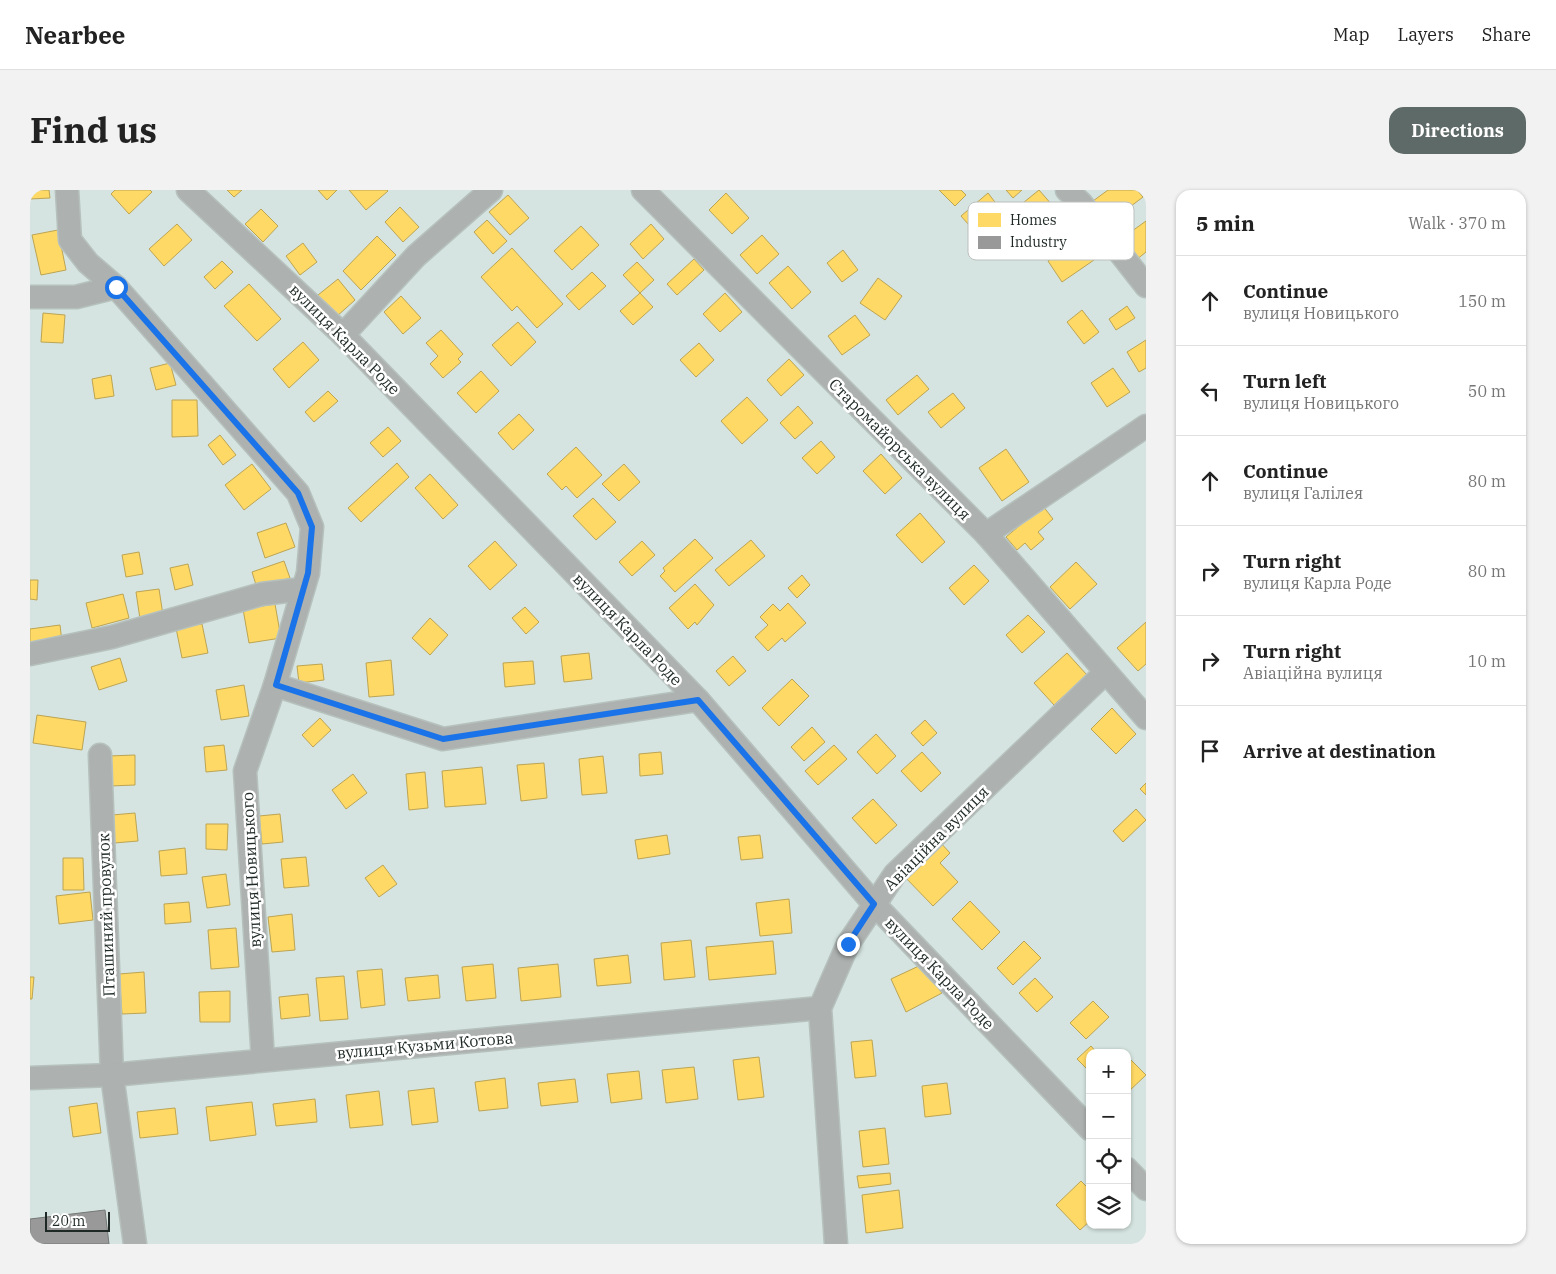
<!DOCTYPE html>
<html lang="en">
<head>
<meta charset="utf-8">
<style>
  body { margin:0; font-family:"IBM Plex Serif",serif; background:#f2f2f2; color:#222 }
  .controls { position:absolute; right:15px; bottom:15px; display:grid; overflow:hidden; border-radius:10px; box-shadow:0 1px 4px #0004 }
  .controls button { width:45px; height:45px; display:grid; place-items:center; padding:0; border:0; border-bottom:1px solid #e0e0e0; background:#fff; color:#222; font:25px sans-serif }
  .scale { position:absolute; left:15px; bottom:12px; width:65px; box-sizing:border-box; padding-left:5px; border:2px solid #1e2926; border-top:0; font-size:14px; line-height:18px; white-space:nowrap; color:#1e2926; -webkit-text-stroke:4px #fff; paint-order:stroke }
  .stop { position:absolute; width:15px; height:15px; margin:-11px; border:4px solid #1a73e8; border-radius:50%; background:#fff }
  .stop.end { background:#1a73e8; border-color:#fff; box-shadow:0 1px 5px #0008 }
  .list { margin:0; padding:0; list-style:none }
  h2 { display:flex; justify-content:space-between; align-items:center; height:65px; margin:0; padding:0 20px; font-size:21px }
  h2 small { font-size:16px; font-weight:400; color:#767676 }
  .list li { display:grid; grid-template-columns:32px 1fr auto; gap:15px; align-items:center; box-sizing:border-box; height:90px; padding:0 20px; border-top:1px solid #e0e0e0 }
  .list b { display:block; font-size:19px; white-space:nowrap }
  .list p { margin:0; font-size:16px; white-space:nowrap; color:#767676 }
  .list em { font-size:16px; font-style:normal; color:#767676 }
  .icon { flex:none; width:28px; height:28px; fill:none; stroke:currentColor; stroke-width:2; stroke-linecap:round; stroke-linejoin:round }
  .map { position:relative; flex:none; width:1116px; height:1054px; overflow:hidden; border-radius:15px }
  header { display:flex; align-items:center; gap:30px; box-sizing:border-box; height:70px; padding:0 25px; background:#fff; border-bottom:1px solid #e0e0e0 }
  header strong { font-size:24px }
  nav { display:flex; gap:28px; margin-inline-start:auto; font-size:18px }
  .intro { display:flex; align-items:center; justify-content:space-between; box-sizing:border-box; height:120px; padding:0 30px }
  h1 { margin:0; font-size:35px }
  .button { padding:12px 22px; border-radius:15px; background:#5e6a67; color:#fff; font-size:18px; font-weight:700 }
  main { display:flex; gap:30px; padding:0 30px }
  aside { flex:1; background:#fff; border-radius:15px; box-shadow:0 1px 4px #0004 }
  .map>svg:first-child { display:block }
  .homes { fill:#ffd966; stroke:#bca453 }
  .industry { fill:#999; stroke:#747776 }
  .lines { fill:none; stroke-linecap:round; stroke-linejoin:round }
  .minor-casing { stroke:#b6c1be; stroke-width:25 }
  .minor { stroke:#adb1af; stroke-width:22 }
  .route { stroke:#1a73e8; stroke-width:6 }
  .labels { text-anchor:middle; stroke-width:5; stroke-linejoin:round; paint-order:stroke }
  .street-label { font-size:16px; fill:#1e2926; stroke:#fff }
  .key { fill:#fff; stroke:#bcbfbe; stroke-width:1 }
  .key-label { font-size:14px; fill:#1e2926 }
</style>
</head>
<body>
<header>
<strong>Nearbee</strong>
<nav><a>Map</a><a>Layers</a><a>Share</a></nav>
</header>
<div class="intro"><h1>Find us</h1><a class="button">Directions</a></div>
<main>
<div class="map">
<svg width="1116" height="1054" viewBox="0 0 1116 1054">
  <rect width="100%" height="100%" fill="#d5e4e0"/>
  <g class="homes">
    <path d="M0,0h19l1,8 -20,1z"/>
    <path d="M85,0h35l2,2 -23,22 -18,-20z"/>
    <path d="M197,0h15l-8,7z"/>
    <path d="M288,0h19l-10,10z"/>
    <path d="M319,0h38l1,1 -22,19z"/>
    <path d="M909,0h22l5,5 -11,11z"/>
    <path d="M976,0h16l-9,8z"/>
    <path d="M1009,0l14,16 -22,17 -13,-16z"/>
    <path d="M1078,0h29l6,7 -33,25 -17,-21z"/>
    <path d="M696,3l23,25 -17,16 -23,-24z"/>
    <path d="M958,3l13,17 -26,22 -14,-16z"/>
    <path d="M478,5l21,23 -19,17 -21,-23z"/>
    <path d="M370,17l19,20 -16,15 -18,-20z"/>
    <path d="M231,19l17,17 -15,16 -18,-18z"/>
    <path d="M457,30l20,21 -14,13 -19,-22z"/>
    <path d="M1116,31v31l-10,8 -15,-21z"/>
    <path d="M147,34l15,16 -28,26 -15,-17z"/>
    <path d="M621,34l13,15 -21,20 -13,-15z"/>
    <path d="M551,36l18,19 -27,25 -18,-19z"/>
    <path d="M28,40l8,40 -25,5 -9,-40z"/>
    <path d="M732,45l17,19 -22,20 -17,-19z"/>
    <path d="M347,46l19,19 -35,35 -18,-19z"/>
    <path d="M1050,50l14,20 -32,22 -14,-21z"/>
    <path d="M273,53l14,19 -17,13 -14,-19z"/>
    <path d="M482,58l51,56 -26,24 -20,-22 -5,5 -31,-34z"/>
    <path d="M813,60l15,20 -16,12 -15,-19z"/>
    <path d="M664,69l10,11 -27,25 -10,-11z"/>
    <path d="M192,71l11,11 -18,17 -11,-12z"/>
    <path d="M607,72l17,18 -14,13 -17,-18z"/>
    <path d="M758,76l23,26 -19,17 -23,-26z"/>
    <path d="M562,82l14,14 -27,24 -13,-14z"/>
    <path d="M848,88l24,18 -17,24 -25,-17z"/>
    <path d="M308,89l17,21 -19,17 -18,-22z"/>
    <path d="M219,94l32,35 -24,22 -33,-35z"/>
    <path d="M610,103l13,14 -20,18 -13,-14z"/>
    <path d="M695,103l17,19 -22,20 -17,-18z"/>
    <path d="M371,106l20,22 -18,16 -19,-22z"/>
    <path d="M1097,116l8,12 -19,12 -7,-11z"/>
    <path d="M1052,120l17,22 -15,12 -17,-22z"/>
    <path d="M13,123l22,2 -2,28 -22,-1z"/>
    <path d="M825,125l15,20 -28,20 -14,-19z"/>
    <path d="M488,132l18,20 -25,24 -19,-21z"/>
    <path d="M411,140l22,24 -5,5 3,3 -18,16 -13,-14 8,-8 -12,-13z"/>
    <path d="M1116,150v28l-7,4 -12,-20z"/>
    <path d="M273,152l16,18 -30,28 -16,-19z"/>
    <path d="M669,153l15,17 -18,17 -16,-17z"/>
    <path d="M759,169l15,16 -23,21 -14,-16z"/>
    <path d="M140,173l6,22 -20,5 -6,-22z"/>
    <path d="M1083,178l17,24 -23,15 -16,-24z"/>
    <path d="M451,181l18,20 -23,22 -19,-20z"/>
    <path d="M81,185l3,21 -19,3 -3,-20z"/>
    <path d="M887,185l12,14 -31,26 -12,-15z"/>
    <path d="M298,201l10,10 -24,21 -9,-10z"/>
    <path d="M923,203l12,15 -24,20 -13,-16z"/>
    <path d="M717,207l21,23 -26,24 -21,-23z"/>
    <path d="M142,210h25l1,36 -26,1z"/>
    <path d="M768,216l15,17 -18,16 -15,-16z"/>
    <path d="M489,224l15,16 -21,20 -15,-17z"/>
    <path d="M358,237l13,14 -18,16 -13,-14z"/>
    <path d="M190,245l16,20 -13,10 -15,-20z"/>
    <path d="M791,251l14,16 -18,17 -15,-16z"/>
    <path d="M546,257l26,28 -25,23 -11,-12 -4,4 -15,-16z"/>
    <path d="M976,259l23,33 -27,19 -23,-33z"/>
    <path d="M851,264l21,24 -17,16 -22,-23z"/>
    <path d="M367,273l12,14 -48,45 -13,-14z"/>
    <path d="M222,274l19,25 -27,21 -19,-25z"/>
    <path d="M594,274l16,18 -21,19 -17,-17z"/>
    <path d="M400,284l28,31 -15,14 -28,-31z"/>
    <path d="M563,308l23,24 -20,18 -23,-24z"/>
    <path d="M1013,316l10,13 -15,13 6,7 -13,11 -6,-7 -8,7 -11,-13z"/>
    <path d="M890,323l25,29 -23,21 -26,-28z"/>
    <path d="M256,333l9,24 -30,11 -8,-25z"/>
    <path d="M665,349l18,19 -38,34 -15,-16 5,-5 -2,-3z"/>
    <path d="M721,350l14,16 -36,30 -14,-16z"/>
    <path d="M465,351l22,24 -27,25 -22,-24z"/>
    <path d="M612,351l13,14 -23,21 -13,-14z"/>
    <path d="M109,362l4,22 -17,3 -4,-22z"/>
    <path d="M254,371l6,17 -33,10 -5,-16z"/>
    <path d="M1046,372l21,22 -27,25 -20,-22z"/>
    <path d="M158,374l5,21 -18,5 -5,-22z"/>
    <path d="M944,375l15,16 -25,24 -15,-17z"/>
    <path d="M772,385l8,10 -13,13 -9,-10z"/>
    <path d="M0,390h8l-1,20 -7,-1z"/>
    <path d="M665,394l19,21 -17,20 -2,-3 -7,7 -19,-21z"/>
    <path d="M129,399l4,26 -23,4 -4,-27z"/>
    <path d="M93,404l6,24 -37,10 -6,-25z"/>
    <path d="M758,413l18,20 -21,19 -3,-4 -14,13 -13,-14 13,-12 -8,-8 13,-13 7,7z"/>
    <path d="M245,414l6,34 -32,5 -6,-34z"/>
    <path d="M495,417l14,15 -13,12 -14,-16z"/>
    <path d="M998,425l17,17 -23,21 -16,-18z"/>
    <path d="M400,428l18,17 -18,20 -18,-17z"/>
    <path d="M1116,432v42l-8,7 -21,-23z"/>
    <path d="M172,434l6,29 -26,5 -6,-30z"/>
    <path d="M30,435l2,17 -32,5v-18z"/>
    <path d="M559,463l3,26 -28,3 -3,-26z"/>
    <path d="M1037,463l20,22 -33,30 -20,-22z"/>
    <path d="M703,466l13,15 -17,15 -13,-15z"/>
    <path d="M90,468l7,23 -28,9 -8,-23z"/>
    <path d="M361,470l3,35 -25,2 -3,-34z"/>
    <path d="M503,471l2,23 -30,3 -2,-24z"/>
    <path d="M292,474l2,16 -25,3 -2,-17z"/>
    <path d="M762,489l17,17 -30,30 -17,-18z"/>
    <path d="M214,495l5,31 -28,4 -5,-30z"/>
    <path d="M1082,518l24,26 -20,20 -25,-25z"/>
    <path d="M7,525l49,7 -4,28 -49,-7z"/>
    <path d="M290,528l11,12 -18,17 -11,-12z"/>
    <path d="M895,530l12,13 -14,13 -12,-13z"/>
    <path d="M782,537l13,15 -21,19 -13,-14z"/>
    <path d="M846,544l20,22 -19,18 -20,-22z"/>
    <path d="M194,555l3,25 -21,2 -2,-25z"/>
    <path d="M804,555l13,14 -29,26 -13,-14z"/>
    <path d="M631,562l2,22 -23,2 -1,-22z"/>
    <path d="M892,562l19,21 -20,19 -20,-21z"/>
    <path d="M105,565v30l-25,1 -1,-30z"/>
    <path d="M573,566l4,37 -25,2 -3,-36z"/>
    <path d="M514,573l3,35 -26,3 -4,-36z"/>
    <path d="M452,577l4,37 -41,3 -3,-36z"/>
    <path d="M395,582l3,36 -19,2 -3,-36z"/>
    <path d="M323,584l14,19 -21,16 -14,-19z"/>
    <path d="M1116,593v12l-6,-6z"/>
    <path d="M843,609l24,26 -21,19 -24,-26z"/>
    <path d="M1106,619l10,11 -23,22 -10,-11z"/>
    <path d="M105,623l3,28 -24,2 -2,-28z"/>
    <path d="M250,624l3,28 -21,2 -3,-28z"/>
    <path d="M176,634h22l-1,26 -21,-1z"/>
    <path d="M637,645l3,19 -32,5 -3,-19z"/>
    <path d="M730,645l3,23 -22,2 -3,-23z"/>
    <path d="M908,650l12,13 -10,10 18,19 -25,24 -31,-32z"/>
    <path d="M155,658l2,26 -26,2 -2,-25z"/>
    <path d="M276,667l3,29 -25,2 -3,-29z"/>
    <path d="M33,668h20l1,32h-21z"/>
    <path d="M353,675l14,19 -18,13 -14,-19z"/>
    <path d="M196,684l4,31 -23,3 -5,-31z"/>
    <path d="M60,702l3,28 -34,4 -3,-28z"/>
    <path d="M759,709l3,34 -32,3 -4,-33z"/>
    <path d="M940,711l30,31 -18,18 -30,-31z"/>
    <path d="M159,712l2,20 -26,2 -1,-20z"/>
    <path d="M262,724l3,36 -23,2 -4,-35z"/>
    <path d="M206,738l3,39 -28,2 -3,-39z"/>
    <path d="M661,750l4,37 -31,3 -3,-37z"/>
    <path d="M743,751l3,33 -67,6 -3,-33z"/>
    <path d="M994,751l17,17 -28,27 -16,-17z"/>
    <path d="M598,765l3,28 -34,3 -3,-27z"/>
    <path d="M463,774l3,34 -30,3 -4,-34z"/>
    <path d="M528,774l3,33 -40,4 -3,-33z"/>
    <path d="M891,775l21,28 -36,19 -15,-33z"/>
    <path d="M352,779l3,36 -24,3 -4,-37z"/>
    <path d="M114,782l2,41 -24,1 -3,-40z"/>
    <path d="M408,785l2,23 -32,3 -3,-23z"/>
    <path d="M314,786l4,43 -28,2 -4,-43z"/>
    <path d="M0,787h4l-2,22h-2z"/>
    <path d="M1005,788l18,19 -16,15 -18,-19z"/>
    <path d="M200,801v31h-30l-1,-30z"/>
    <path d="M278,804l2,22 -29,3 -2,-22z"/>
    <path d="M1063,811l16,16 -23,22 -16,-16z"/>
    <path d="M842,850l4,36 -21,2 -4,-36z"/>
    <path d="M1061,856l6,7h-7v19l-13,-13z"/>
    <path d="M1097,866l19,19 -19,18z"/>
    <path d="M729,867l5,40 -26,3 -5,-40z"/>
    <path d="M664,877l4,32 -32,4 -4,-33z"/>
    <path d="M609,881l3,28 -31,4 -4,-29z"/>
    <path d="M475,888l3,30 -29,3 -4,-29z"/>
    <path d="M545,889l3,23 -37,4 -3,-23z"/>
    <path d="M917,893l4,31 -26,3 -3,-31z"/>
    <path d="M404,898l4,34 -26,3 -4,-34z"/>
    <path d="M349,901l4,34 -33,3 -4,-33z"/>
    <path d="M285,909l2,23 -41,4 -3,-22z"/>
    <path d="M222,912l4,33 -46,6 -4,-34z"/>
    <path d="M67,913l4,30 -28,4 -4,-30z"/>
    <path d="M145,918l3,26 -38,4 -3,-26z"/>
    <path d="M855,938l4,36 -26,3 -4,-36z"/>
    <path d="M860,983l1,11 -32,4 -2,-12z"/>
    <path d="M1051,991l9,9v31l-10,9 -24,-25z"/>
    <path d="M869,1000l4,38 -37,5 -4,-38z"/>
  </g>
  <path class="industry" d="M75,1020l4,34h-79v-25z"/>
  <g class="lines">
    <defs>
      <g id="minor">
        <path d="M37,0l3,50 18,23 28,24 182,206 14,34 -4,46 -33,112 -30,86 18,289"/>
        <path d="M158,0l155,145 355,365 176,204 216,225"/>
        <path d="M613,0l343,344 160,184"/>
        <path d="M1037,0l14,13 65,83"/>
        <path d="M0,107h46l40,-10"/>
        <path d="M313,145l73,-79 75,-66"/>
        <path d="M956,344l160,-108"/>
        <path d="M0,464l82,-17 150,-43 41,-5"/>
        <path d="M245,495l168,54 255,-39"/>
        <path d="M70,565l12,320 23,169"/>
        <path d="M0,888l82,-3 708,-67"/>
        <path d="M1097,979l19,20"/>
        <path d="M806,1054l-16,-236 28,-64 47,-70 210,-201"/>
      </g>
    </defs>
    <use href="#minor" class="minor-casing"/>
    <use href="#minor" class="minor"/>
  </g>
  <g class="lines">
    <path class="route" d="M86,97l182,206 14,34 -4,46 -32,112 167,54 255,-39 176,204 -26,40"/>
  </g>
  <g class="labels">
    <g class="street-label">
      <text transform="translate(315 149) rotate(45)" y="6">вулиця Карла Роде</text>
      <text transform="translate(870 259) rotate(45)" y="6">Старомайорська вулиця</text>
      <text transform="translate(598 439) rotate(46)" y="6">вулиця Карла Роде</text>
      <text transform="translate(906 648) rotate(-45)" y="6">Авіаційна вулиця</text>
      <text transform="translate(221 680) rotate(-93)" y="6">вулиця Новицького</text>
      <text transform="translate(76 725) rotate(-92)" y="6">Пташиний провулок</text>
      <text transform="translate(910 783) rotate(46)" y="6">вулиця Карла Роде</text>
      <text transform="translate(395 855) rotate(-5)" y="6">вулиця Кузьми Котова</text>
    </g>
  </g>
  <rect x="938" y="12" width="166" height="58" rx="8" class="key"/>
  <rect x="948" y="23" width="23" height="14" fill="#ffd966"/>
  <rect x="948" y="46" width="23" height="13" fill="#999"/>
  <g class="key-label">
    <text x="980" y="35">Homes</text>
    <text x="980" y="57">Industry</text>
  </g>
</svg>
<div class="controls">
<button>+</button>
<button>−</button>
<button><svg class="icon" aria-label="locate" viewBox="0 0 24 24"><circle cx="12" cy="12" r="6"/><path d="M12 2v4M12 18v4M2 12h4M18 12h4"/></svg></button>
<button><svg class="icon" aria-label="layers" viewBox="0 0 24 24"><path d="M12 4l9 5-9 5-9-5zM3 14l9 5 9-5"/></svg></button>
</div>
<div class="scale">20 m</div>
<div class="stop" style="left:86px;top:97px"></div>
<div class="stop end" style="left:818px;top:754px"></div>
</div>
<aside>
<h2>5 min<small>Walk · 370 m</small></h2>
<ul class="list">
<li><svg class="icon" aria-label="ahead" viewBox="0 0 24 24"><path d="M12 20V5M6 11l6-6 6 6"/></svg><div><b>Continue</b><p>вулиця Новицького</p></div><em>150 m</em></li>
<li><svg class="icon" aria-label="left" viewBox="0 0 24 24"><path d="M17 20v-9H6M10 6l-5 5 5 5"/></svg><div><b>Turn left</b><p>вулиця Новицького</p></div><em>50 m</em></li>
<li><svg class="icon" aria-label="ahead" viewBox="0 0 24 24"><path d="M12 20V5M6 11l6-6 6 6"/></svg><div><b>Continue</b><p>вулиця Галілея</p></div><em>80 m</em></li>
<li><svg class="icon" aria-label="right" viewBox="0 0 24 24"><path d="M7 20v-9h11M14 6l5 5-5 5"/></svg><div><b>Turn right</b><p>вулиця Карла Роде</p></div><em>80 m</em></li>
<li><svg class="icon" aria-label="right" viewBox="0 0 24 24"><path d="M7 20v-9h11M14 6l5 5-5 5"/></svg><div><b>Turn right</b><p>Авіаційна вулиця</p></div><em>10 m</em></li>
<li><svg class="icon" aria-label="arrive" viewBox="0 0 24 24"><path d="M6 21V4h12l-3 4 3 4H6"/></svg><div><b>Arrive at destination</b></div></li>
</ul>
</aside>
</main>
</body>
</html>
